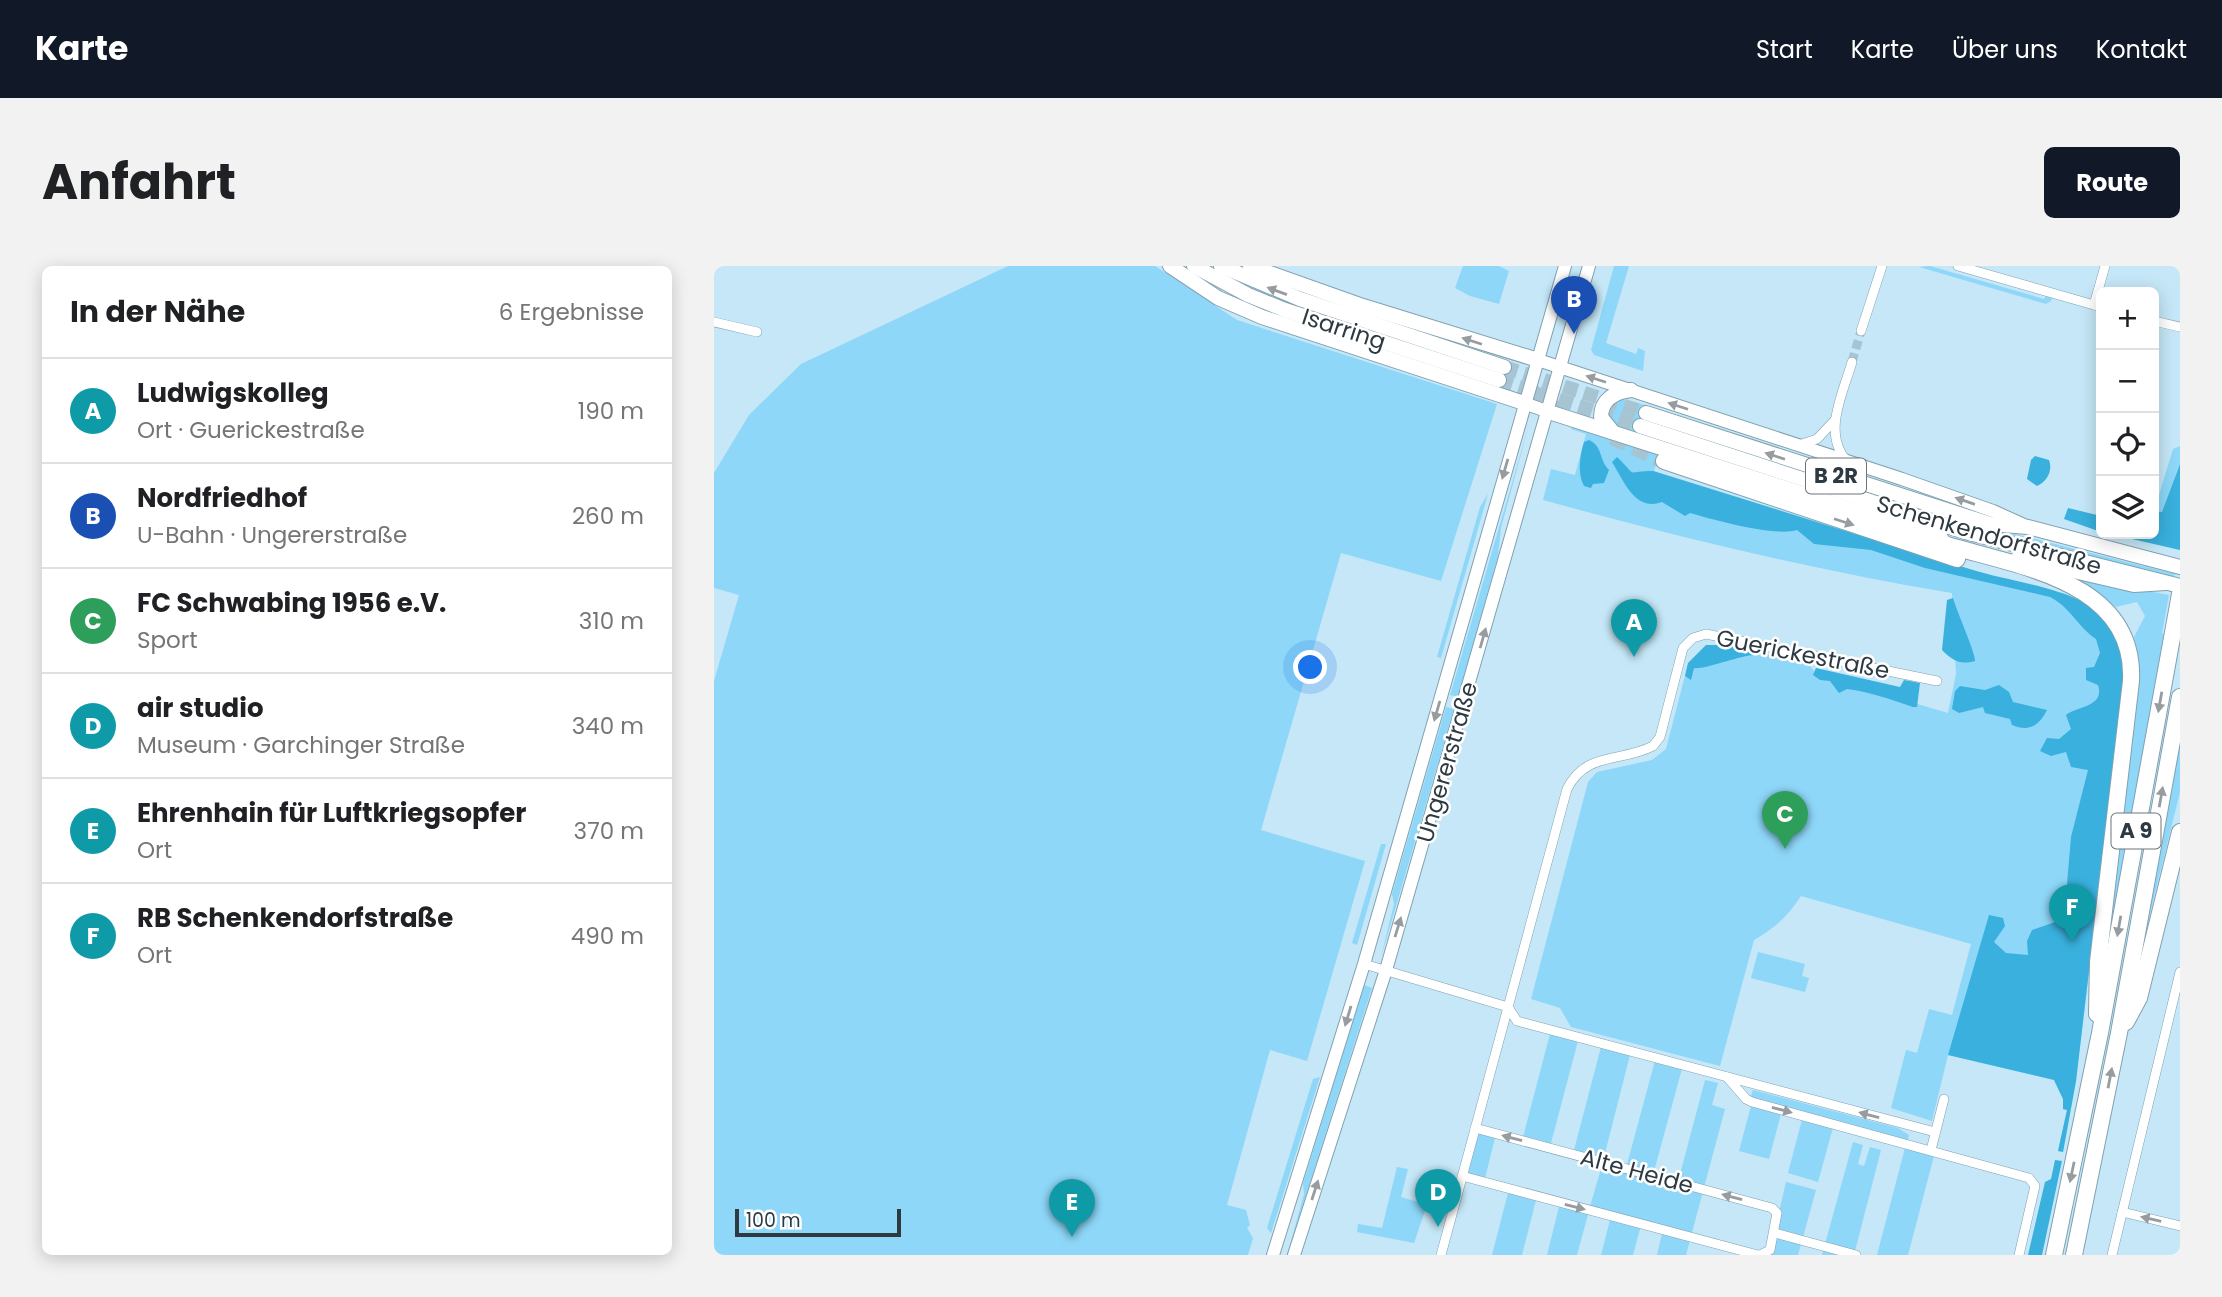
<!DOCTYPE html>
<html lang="de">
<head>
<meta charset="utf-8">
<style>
  body { margin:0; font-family:Poppins,sans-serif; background:#f2f2f2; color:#202124 }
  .controls { position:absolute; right:21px; top:21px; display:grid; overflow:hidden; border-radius:10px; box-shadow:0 4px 18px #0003 }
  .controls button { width:63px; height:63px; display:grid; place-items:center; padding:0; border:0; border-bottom:2px solid #e0e0e0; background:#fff; color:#202124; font:35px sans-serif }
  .scale { position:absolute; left:21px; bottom:18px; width:166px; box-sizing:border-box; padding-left:7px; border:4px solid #2d3a41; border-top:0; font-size:19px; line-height:24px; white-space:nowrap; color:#2d3a41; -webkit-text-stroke:5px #fff; paint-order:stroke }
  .you { position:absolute; left:597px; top:402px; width:24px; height:24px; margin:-18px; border:5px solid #fff; border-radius:50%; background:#1a73e8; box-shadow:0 0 0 10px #1a73e833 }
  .badge { display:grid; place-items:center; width:46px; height:46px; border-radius:50%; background:#111827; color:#fff; font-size:23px; font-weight:700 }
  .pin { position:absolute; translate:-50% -58px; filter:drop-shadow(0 2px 4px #0008) }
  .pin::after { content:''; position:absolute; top:37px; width:24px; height:21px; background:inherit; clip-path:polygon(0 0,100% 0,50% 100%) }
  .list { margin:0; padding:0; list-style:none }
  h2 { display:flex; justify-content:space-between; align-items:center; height:91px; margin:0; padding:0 28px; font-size:30px }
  h2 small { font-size:23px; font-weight:400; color:#757577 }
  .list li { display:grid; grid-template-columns:46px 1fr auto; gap:21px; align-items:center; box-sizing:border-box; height:105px; padding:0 28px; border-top:2px solid #e0e0e0 }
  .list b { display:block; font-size:26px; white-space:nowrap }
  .list p { margin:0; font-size:23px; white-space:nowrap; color:#757577 }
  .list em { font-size:23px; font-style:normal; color:#757577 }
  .icon { flex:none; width:38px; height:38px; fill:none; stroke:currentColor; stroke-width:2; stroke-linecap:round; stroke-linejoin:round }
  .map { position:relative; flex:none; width:1466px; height:989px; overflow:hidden; border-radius:10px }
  header { display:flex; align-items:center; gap:42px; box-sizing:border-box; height:98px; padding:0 35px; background:#111827; color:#fff }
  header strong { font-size:33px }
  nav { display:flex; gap:38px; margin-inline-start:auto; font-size:24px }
  .intro { display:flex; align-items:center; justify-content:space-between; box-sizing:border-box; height:168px; padding:0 42px }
  h1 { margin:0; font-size:49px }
  .button { padding:18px 32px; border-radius:10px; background:#111827; color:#fff; font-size:24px; font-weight:700 }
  main { display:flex; gap:42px; padding:0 42px }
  aside { flex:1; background:#fff; border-radius:10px; box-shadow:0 4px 18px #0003 }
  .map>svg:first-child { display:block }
  .green { fill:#8ed7f8 }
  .forest { fill:#39b0dd }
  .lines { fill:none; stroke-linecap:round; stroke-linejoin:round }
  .minor-tunnel { stroke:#a7c4d3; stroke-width:9; stroke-dasharray:9 4.5; stroke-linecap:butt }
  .trunk-tunnel { stroke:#a7c4d3; stroke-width:14; stroke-dasharray:14 7; stroke-linecap:butt }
  .motorway-tunnel { stroke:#a7c4d3; stroke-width:16; stroke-dasharray:16 8; stroke-linecap:butt }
  .minor-casing { stroke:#80a1b0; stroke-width:10 }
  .secondary-casing { stroke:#80a1b0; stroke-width:14 }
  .trunk-casing { stroke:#80a1b0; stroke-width:16 }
  .motorway-casing { stroke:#80a1b0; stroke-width:18 }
  .minor { stroke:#fff; stroke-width:9 }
  .secondary { stroke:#fff; stroke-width:12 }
  .trunk { stroke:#fff; stroke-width:14 }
  .motorway { stroke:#fff; stroke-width:16 }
  .oneway { fill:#969ca0 }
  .labels { text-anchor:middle; stroke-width:5; stroke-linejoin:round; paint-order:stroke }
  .shield { fill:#fff; stroke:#6c757a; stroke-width:2 }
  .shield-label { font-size:21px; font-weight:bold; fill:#2d3a41 }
  .street-label { font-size:23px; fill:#2d3a41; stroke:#fff }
</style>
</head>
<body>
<header>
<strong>Karte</strong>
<nav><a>Start</a><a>Karte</a><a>Über uns</a><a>Kontakt</a></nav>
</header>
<div class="intro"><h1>Anfahrt</h1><a class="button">Route</a></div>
<main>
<aside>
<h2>In der Nähe<small>6 Ergebnisse</small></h2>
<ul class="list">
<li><span class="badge" style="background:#0f9aa8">A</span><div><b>Ludwigskolleg</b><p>Ort · Guerickestraße</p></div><em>190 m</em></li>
<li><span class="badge" style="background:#1a4fb4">B</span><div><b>Nordfriedhof</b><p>U-Bahn · Ungererstraße</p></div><em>260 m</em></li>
<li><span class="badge" style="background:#2e9e5b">C</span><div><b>FC Schwabing 1956 e.V.</b><p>Sport</p></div><em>310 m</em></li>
<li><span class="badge" style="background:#0f9aa8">D</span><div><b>air studio</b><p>Museum · Garchinger Straße</p></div><em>340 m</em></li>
<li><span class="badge" style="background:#0f9aa8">E</span><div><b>Ehrenhain für Luftkriegsopfer</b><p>Ort</p></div><em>370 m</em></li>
<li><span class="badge" style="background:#0f9aa8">F</span><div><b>RB Schenkendorfstraße</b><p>Ort</p></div><em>490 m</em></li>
</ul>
</aside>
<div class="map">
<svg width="1466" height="989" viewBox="0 0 1466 989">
  <rect width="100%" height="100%" fill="#c5e7f7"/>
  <g class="green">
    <path d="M294,0h147l82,54 260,84 -56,177 -100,-28 -80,277 104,31 -58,200 -37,-11 -43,155 19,5 4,15 -3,3 6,10 -5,17h-534v-574l25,-86 -25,-7v-115l35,-58 52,-51z"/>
    <path d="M749,0h36l10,5 -10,33 -29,-8 -15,-8z"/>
    <path d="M900,0h15l-23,77 30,11 2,-6 7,3 -2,20 -49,-16 -3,-5z"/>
    <path d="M1216,0l114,33 2,-3 6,2 -1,3 -5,3 -127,-37z"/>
    <path d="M907,133l24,6 -8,27 -23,-8 -5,-6 3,-15z"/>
    <path d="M815,159l-28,103 -3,28 -40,141 -8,-2z"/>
    <path d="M859,159l87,28 -6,18 334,104 74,20 30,13 27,113 -43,360 -13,71 -5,-1 9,-41 -4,-1v-10l-9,-19 -106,-25 -16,66 -41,-13 15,-58 11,3 12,-44 23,6 19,-71 -170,-48c-13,20 -27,33 -47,44l-34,126 -149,-39 -11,-19 -29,-9 57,-217 9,-10 55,-12 14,-11 22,-85 24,-19 93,16 13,14 130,38 8,-39 -4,-81c-139,-23 -274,-56 -409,-93l8,-31 24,6 11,-41 -15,-5z"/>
    <path d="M1466,180v18l-18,49 -8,-2 19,-62z"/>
    <path d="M774,228l-47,164 -4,-1 43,-150z"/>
    <path d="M1161,228l104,31 196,49 -2,4 -168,-42z"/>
    <path d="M1349,308l106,21 -7,38 3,1 -57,314 29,-255 1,-39 -4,-17 11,-21 -8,-14 -21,5 -14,-12z"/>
    <path d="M732,441l8,2 -73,248 13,-53 -2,-10z"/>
    <path d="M1466,473v53l-40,162z"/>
    <path d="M667,578h5l-29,101 -5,-2z"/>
    <path d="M1044,686l47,12 -3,12 7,2 -4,14 -54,-14z"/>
    <path d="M650,719l8,3 -82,257 14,-51 -1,-10z"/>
    <path d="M837,764l28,7 -29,110 -28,-6z"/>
    <path d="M888,777l29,8 -28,110 23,7 30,-111 27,8 -30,110 25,7 27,-102 13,3 -6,22 13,4 -39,146h-29l6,-25 -22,-5 -8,30h-32l10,-39 -22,-5 -12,44h-30l13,-52 29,7 14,-48 -30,-8z"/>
    <path d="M606,811l-49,156 -4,-5 46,-149z"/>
    <path d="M1039,824l145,38 11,7 -1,5 -158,-42z"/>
    <path d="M1038,836l30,8 -13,49 -30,-8z"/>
    <path d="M1089,850l31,8 -16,58 -30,-9z"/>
    <path d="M761,862l21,6 -12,48 -22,-6z"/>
    <path d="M1139,876l10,3 -5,19 6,2 6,-19 11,3 -27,105h-32z"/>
    <path d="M1192,878l29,8 -27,103h-31z"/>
    <path d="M683,901l11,2 -7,28 26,8 -13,38 -57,-11 1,-8 24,4z"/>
    <path d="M1072,916l30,8 -18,65h-29z"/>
    <path d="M795,923l28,7 -15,59h-30z"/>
  </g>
  <g class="forest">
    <path d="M875,174c14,6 10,21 20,30l-5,13 -11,1 -2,4 -7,-2c-7,-13 -4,-31 0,-44z"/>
    <path d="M1321,190l14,4c4,11 -2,21 -12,26l-10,-7 4,-19z"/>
    <path d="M903,191c23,22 6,14 36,14 107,33 213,67 320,99 34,11 106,19 130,46 14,16 18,37 21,58l-48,407 -13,71 -5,-1 9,-41 -4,-1v-10l-9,-19 -106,-25 41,-140 14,3 2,8 -11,16 12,11 22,2 -1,-14 5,-11 32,-11 7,-82 17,-67 -17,-3 -5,-15 -15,4 -11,-5 7,-13 12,1 12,-10 -5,-14c12,-9 39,-8 32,-30l-12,-5v-12l8,-1 6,-14 -4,-14c-18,-12 -26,-32 -46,-42l-125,-29 -54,-18 -57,-6 -17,-14c-22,7 -83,-10 -107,-17l-5,3 -23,-14c-27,10 -38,-21 -50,-40z"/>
    <path d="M1466,198v86l-70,-16h44v-23l8,1z"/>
    <path d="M1354,242l33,8v16l-37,-13z"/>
    <path d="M1239,332c4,14 23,56 22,63 -15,4 -22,0 -33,-11l5,-50z"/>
    <path d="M992,379c15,0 36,-2 47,10 -18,2 -50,15 -59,13l-3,12 -6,-4 3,-13z"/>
    <path d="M1102,402l84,19 4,-7 16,3 -3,24h-4c-24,-8 -42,-15 -66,-18l-8,4 -9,-12 -10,-1 -7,-5z"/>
    <path d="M1285,419l10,7 4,10 34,8c-8,16 -18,22 -35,15l-2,-6 -25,-6 -2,-6 -24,6 -7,-4 3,-18 5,-5 25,4z"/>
    <path d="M1341,894l7,1 -20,94h-14l17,-73 6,-3z"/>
  </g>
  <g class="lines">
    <path class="minor-tunnel" d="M1138,96l9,-31"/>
    <g class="trunk-tunnel">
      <path d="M790,101l142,46"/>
      <path d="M785,114l141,46"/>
    </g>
    <g class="motorway-tunnel">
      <path d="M818,125l11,12 18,8"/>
      <path d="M898,171l52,24"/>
    </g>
    <defs>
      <g id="minor">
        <path d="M1244,0l143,41"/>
        <path d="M1380,39l11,-39"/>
        <path d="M1440,55l26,6"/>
        <path d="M0,56l43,10"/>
        <path d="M1147,65l21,-65"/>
        <path d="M1085,179l18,-6 18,-19"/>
        <path d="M1132,194c-24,-28 -2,-69 6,-98"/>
        <path d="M650,698l144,43 9,14 418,111"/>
        <path d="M1013,811l19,22 6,3 277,76 6,8 -16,69"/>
        <path d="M761,862l297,80 5,5 -7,37 -10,5"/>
        <path d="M1217,884l13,-51"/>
        <path d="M748,910l296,79"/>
        <path d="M1408,946l58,14"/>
        <path d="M1061,967l81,22"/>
        <path d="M727,989l126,-466c19,-38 53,-26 86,-43l7,-9 23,-89 10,-10 13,-4 231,47"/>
        <path d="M1398,989l68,-283"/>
      </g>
      <g id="secondary">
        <path d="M824,94l364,119 91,32 31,14"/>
        <path d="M810,137l25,9"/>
        <path d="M559,989l91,-291 201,-698"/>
        <path d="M580,989l92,-285 203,-704"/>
      </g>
      <g id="trunk">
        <path d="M456,0l48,32 44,19 262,86"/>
        <path d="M480,0l54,29 37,15 214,70"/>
        <path d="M507,0l79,33 204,68"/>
        <path d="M536,0l113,40 175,54"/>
        <path d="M835,146l392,126"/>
        <path d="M932,147l344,111 38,3 152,40"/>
        <path d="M926,160l325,106 215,54"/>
        <path d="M899,166l-12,-15c0,-18 14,-25 30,-27"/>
        <path d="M1304,292l116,27 32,-2"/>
      </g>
      <g id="motorway">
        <path d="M950,195l293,98"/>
        <path d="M1217,270l16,9c74,22 189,37 184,136l-33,281 -1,52"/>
        <path d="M1412,756l13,-24 41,-166"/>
        <path d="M1340,989l46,-222 80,-439"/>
        <path d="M1360,989l45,-222 61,-336"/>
      </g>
    </defs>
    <use href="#minor" class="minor-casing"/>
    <use href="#secondary" class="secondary-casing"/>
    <use href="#trunk" class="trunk-casing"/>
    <use href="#motorway" class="motorway-casing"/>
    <use href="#minor" class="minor"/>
    <use href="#secondary" class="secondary"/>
    <use href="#trunk" class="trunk"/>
    <use href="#motorway" class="motorway"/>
  </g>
  <defs><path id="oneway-solid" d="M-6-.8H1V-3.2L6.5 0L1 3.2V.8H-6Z" transform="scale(1.75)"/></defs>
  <g class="oneway">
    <use href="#oneway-solid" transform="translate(563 25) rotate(-160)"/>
    <use href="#oneway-solid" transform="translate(758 75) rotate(-162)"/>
    <use href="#oneway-solid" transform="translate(882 113) rotate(-162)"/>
    <use href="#oneway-solid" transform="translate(964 140) rotate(-162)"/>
    <use href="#oneway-solid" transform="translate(1061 190) rotate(-162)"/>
    <use href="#oneway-solid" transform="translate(791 203) rotate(106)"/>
    <use href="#oneway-solid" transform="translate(1251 235) rotate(-161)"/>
    <use href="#oneway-solid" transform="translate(1130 256) rotate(18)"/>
    <use href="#oneway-solid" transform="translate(769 372) rotate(-74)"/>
    <use href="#oneway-solid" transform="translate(1446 436) rotate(100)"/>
    <use href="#oneway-solid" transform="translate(723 445) rotate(106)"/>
    <use href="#oneway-solid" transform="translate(1447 531) rotate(-80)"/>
    <use href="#oneway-solid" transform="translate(1405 660) rotate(100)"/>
    <use href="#oneway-solid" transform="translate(684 661) rotate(-73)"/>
    <use href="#oneway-solid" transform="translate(634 750) rotate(107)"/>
    <use href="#oneway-solid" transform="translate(1396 812) rotate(-79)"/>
    <use href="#oneway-solid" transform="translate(1068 844) rotate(15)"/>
    <use href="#oneway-solid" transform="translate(1155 849) rotate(-165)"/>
    <use href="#oneway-solid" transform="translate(798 872) rotate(-165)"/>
    <use href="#oneway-solid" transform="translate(1358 906) rotate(102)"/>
    <use href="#oneway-solid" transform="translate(601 924) rotate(-72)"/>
    <use href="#oneway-solid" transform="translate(1018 931) rotate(-165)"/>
    <use href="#oneway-solid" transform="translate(861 941) rotate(14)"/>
    <use href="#oneway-solid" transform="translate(1437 953) rotate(-167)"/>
  </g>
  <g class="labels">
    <g class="shield">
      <rect x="1092" y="192.5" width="60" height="35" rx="5"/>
      <rect x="1397.5" y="547.5" width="49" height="35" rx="5"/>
    </g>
    <g class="shield-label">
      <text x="1122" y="217">B 2R</text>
      <text x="1422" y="572">A 9</text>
    </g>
    <g class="street-label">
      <text transform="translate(630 63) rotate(18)" y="8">Isarring</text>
      <text transform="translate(1275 269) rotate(16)" y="8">Schenkendorfstraße</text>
      <text transform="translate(1089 388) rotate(11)" y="8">Guerickestraße</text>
      <text transform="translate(733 496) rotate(-74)" y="8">Ungererstraße</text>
      <text transform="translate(923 905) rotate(15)" y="8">Alte Heide</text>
    </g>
  </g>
</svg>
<div class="controls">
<button>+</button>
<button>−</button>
<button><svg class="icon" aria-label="locate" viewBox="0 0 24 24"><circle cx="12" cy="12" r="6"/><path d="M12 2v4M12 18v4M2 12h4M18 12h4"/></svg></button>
<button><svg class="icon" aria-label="layers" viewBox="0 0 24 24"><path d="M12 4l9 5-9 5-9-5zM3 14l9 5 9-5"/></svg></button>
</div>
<div class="scale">100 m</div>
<div class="you"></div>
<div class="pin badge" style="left:920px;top:391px;background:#0f9aa8">A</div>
<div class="pin badge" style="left:860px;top:68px;background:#1a4fb4">B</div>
<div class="pin badge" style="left:1071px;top:583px;background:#2e9e5b">C</div>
<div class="pin badge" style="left:724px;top:961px;background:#0f9aa8">D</div>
<div class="pin badge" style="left:358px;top:971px;background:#0f9aa8">E</div>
<div class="pin badge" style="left:1358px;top:676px;background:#0f9aa8">F</div>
</div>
</main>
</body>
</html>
